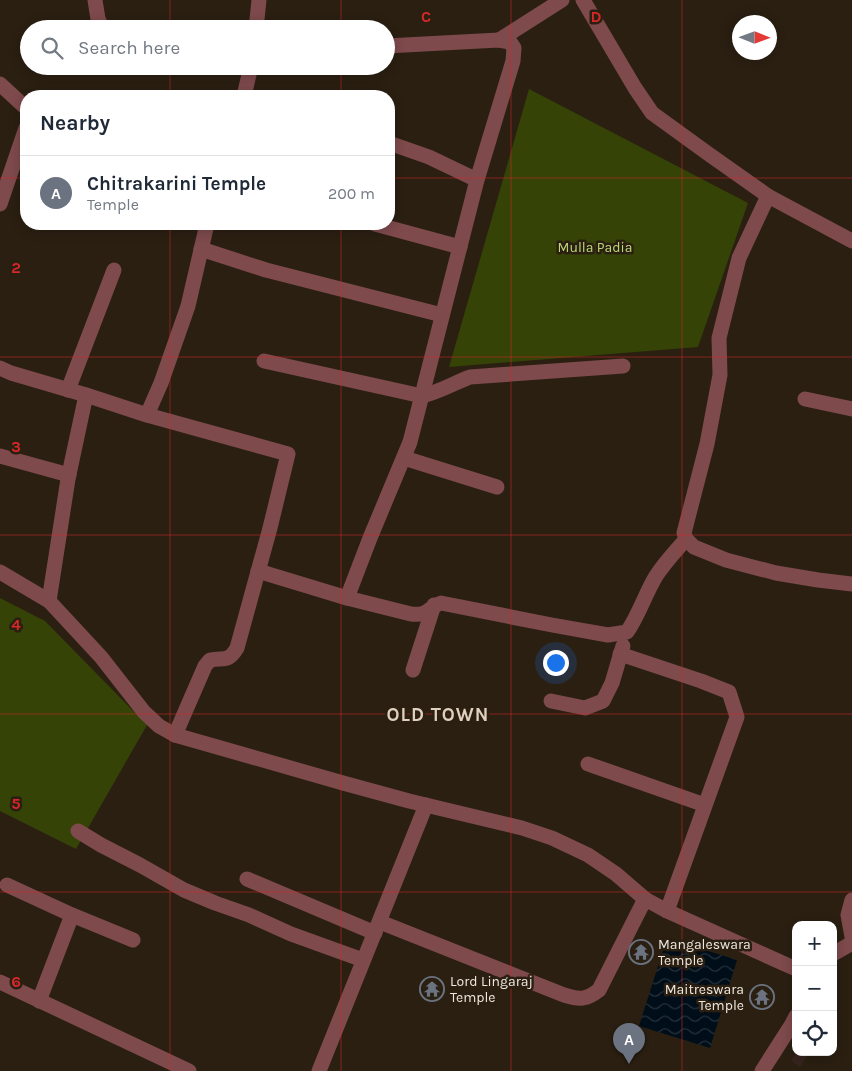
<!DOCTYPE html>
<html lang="en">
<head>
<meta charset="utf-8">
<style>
  body { margin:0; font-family:Karla,sans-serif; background:#f2f2f3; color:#1f2937 }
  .controls { position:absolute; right:15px; bottom:15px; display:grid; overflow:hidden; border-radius:10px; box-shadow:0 2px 12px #0003 }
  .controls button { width:45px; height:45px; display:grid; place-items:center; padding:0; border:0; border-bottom:1px solid #e0e1e3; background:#fff; color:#1f2937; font:25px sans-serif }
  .compass { position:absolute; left:732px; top:15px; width:45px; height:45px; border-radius:50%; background:#fff; box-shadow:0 2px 12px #0003; rotate:91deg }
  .you { position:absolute; left:555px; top:662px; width:18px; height:18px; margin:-12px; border:4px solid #fff; border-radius:50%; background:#1a73e8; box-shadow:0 0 0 8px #1a73e833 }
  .badge { display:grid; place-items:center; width:32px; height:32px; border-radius:50%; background:#506a90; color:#fff; font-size:16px; font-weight:700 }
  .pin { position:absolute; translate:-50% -41px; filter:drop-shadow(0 1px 2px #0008) }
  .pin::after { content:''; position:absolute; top:26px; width:18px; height:15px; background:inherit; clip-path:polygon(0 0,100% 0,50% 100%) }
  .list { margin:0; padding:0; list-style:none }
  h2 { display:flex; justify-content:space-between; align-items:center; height:65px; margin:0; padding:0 20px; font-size:21px }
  h2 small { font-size:16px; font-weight:400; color:#747a83 }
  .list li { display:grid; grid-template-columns:32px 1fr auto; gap:15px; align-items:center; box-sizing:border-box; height:75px; padding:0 20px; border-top:1px solid #e0e1e3 }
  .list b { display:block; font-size:19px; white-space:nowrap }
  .list p { margin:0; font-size:16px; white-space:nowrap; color:#747a83 }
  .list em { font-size:16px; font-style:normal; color:#747a83 }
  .icon { flex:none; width:28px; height:28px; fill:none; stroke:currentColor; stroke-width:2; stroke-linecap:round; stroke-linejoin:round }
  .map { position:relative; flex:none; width:852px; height:1071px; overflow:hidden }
  .search { position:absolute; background:#fff; box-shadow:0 2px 12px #0003; left:20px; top:20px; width:375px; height:55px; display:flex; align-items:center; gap:12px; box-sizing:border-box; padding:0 18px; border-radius:28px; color:#747a83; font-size:19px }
  .panel { position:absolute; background:#fff; box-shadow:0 2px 12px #0003; left:20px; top:90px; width:375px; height:140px; border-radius:20px }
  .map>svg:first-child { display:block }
  .medical { fill:#36231f }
  .green { fill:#354307 }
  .water { fill:url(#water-waves) }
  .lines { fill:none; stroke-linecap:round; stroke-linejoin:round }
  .minor { stroke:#7e4a4c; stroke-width:15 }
  .grid { fill:none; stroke:#d62828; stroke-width:1; stroke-opacity:0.55 }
  .labels { text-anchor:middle; stroke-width:5; stroke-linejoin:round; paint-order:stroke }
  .park-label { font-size:14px; fill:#bcd977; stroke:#2a1f11 }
  .poi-label { font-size:14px; fill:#f0e8df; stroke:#2a1f11; text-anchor:start }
  .district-label { font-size:19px; font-weight:bold; letter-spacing:1px; fill:#e0d1bf; stroke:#2a1f11 }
  .grid-label { font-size:16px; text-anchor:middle; font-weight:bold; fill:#d62828; stroke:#2a1f11; stroke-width:5; stroke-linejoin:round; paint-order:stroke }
</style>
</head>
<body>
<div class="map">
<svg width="852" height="1071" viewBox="0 0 852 1071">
  <defs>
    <pattern id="water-waves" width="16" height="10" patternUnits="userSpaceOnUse" patternTransform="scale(1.25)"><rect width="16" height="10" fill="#000e1a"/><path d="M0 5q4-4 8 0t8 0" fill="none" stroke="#26313b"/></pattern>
  </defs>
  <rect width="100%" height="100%" fill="#2a1f11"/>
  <path class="medical" d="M796,1052h7l5,3 -8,12 -9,-6z"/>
  <g class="green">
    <path d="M529,89l219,114 -50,144 -249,20z"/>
    <path d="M0,598l45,23 102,104 -71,124 -76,-38z"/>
  </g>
  <path class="water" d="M667,938l70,22 -27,88 -71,-22z"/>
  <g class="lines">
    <g class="minor">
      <path d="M95,0l3,19 5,10"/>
      <path d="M583,0l52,88 17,25 58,42 58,41 -29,62 -20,80 1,37 -13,69 -23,89 2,6 8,8 32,13 50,13 42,7 34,4"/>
      <path d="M256,29l3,-29"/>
      <path d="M499,40l63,-40"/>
      <path d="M0,84l26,24"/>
      <path d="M244,96l7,-30"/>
      <path d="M389,143l40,14 48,23"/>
      <path d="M768,196l84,45"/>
      <path d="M0,204l26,-76"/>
      <path d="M375,224l85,23"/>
      <path d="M201,249l65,21 176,45"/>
      <path d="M264,361l158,35c17,-4 32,-13 48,-19l153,-11"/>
      <path d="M0,368l11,5 75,22 61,20 141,39 -18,74 -33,120c-9,15 -13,9 -27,12l-5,6 -30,69"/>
      <path d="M68,390l46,-120"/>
      <path d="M805,399l47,10"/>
      <path d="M147,415l14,-32 27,-77 19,-82"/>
      <path d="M0,456l69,19"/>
      <path d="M404,458l93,29"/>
      <path d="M258,571l89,27 64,16c19,2 15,-6 30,-11l111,22 56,10 19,-3c12,-17 18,-38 29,-56 9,-14 20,-25 30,-37"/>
      <path d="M0,572l49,29 52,56 43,55 15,14 16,9 168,48 66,18 113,27 30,10 36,17 28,19 29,25 22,12 129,58"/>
      <path d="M347,598l23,-60 40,-96 67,-262 36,-119 1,-13 -4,-6 -11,-2 -113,6"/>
      <path d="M49,601l19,-122 18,-84"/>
      <path d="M620,654l81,27 28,11 8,25 -70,194"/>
      <path d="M413,670l21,-65"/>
      <path d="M551,701l34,7 18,-7 9,-18 11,-37"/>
      <path d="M588,764l117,41"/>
      <path d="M78,831l23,14 39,20 44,25 31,13 34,12 42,19 72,26"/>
      <path d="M247,879l128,54"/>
      <path d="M7,885l65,30 61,25"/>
      <path d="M852,900l-4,15 4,22"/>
      <path d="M380,922l184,73c16,5 22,5 35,-5l46,-91"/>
      <path d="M833,954l19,-11"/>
      <path d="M0,982l189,89"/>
      <path d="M39,1001l33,-86"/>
      <path d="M319,1071c35,-89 72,-177 107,-266"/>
      <path d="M762,1071l30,-47 4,-8"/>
    </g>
  </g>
  <path class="grid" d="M170,0v29M341,0v29M511,0v1071M682,0v1071M170,66v30M341,66v30M0,178h26M389,178h463M170,224v847M341,224v847M0,357h852M0,535h852M0,714h852M0,892h852"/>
  <defs>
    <symbol id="temple-ring" viewBox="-11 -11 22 22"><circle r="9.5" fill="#2a1f11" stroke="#6b7280" stroke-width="1.5"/><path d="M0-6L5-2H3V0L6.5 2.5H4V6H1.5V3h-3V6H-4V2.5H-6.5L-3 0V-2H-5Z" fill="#6b7280"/></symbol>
  </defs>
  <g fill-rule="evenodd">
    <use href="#temple-ring" x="627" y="938" width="28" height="28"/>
    <use href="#temple-ring" x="418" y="975" width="28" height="28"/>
    <use href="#temple-ring" x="748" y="983" width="28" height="28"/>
  </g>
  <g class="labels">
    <g class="park-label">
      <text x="595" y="252">Mulla Padia</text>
    </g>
    <g class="poi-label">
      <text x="658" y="949">Mangaleswara<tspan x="658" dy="16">Temple</tspan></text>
      <text x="450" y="986">Lord Lingaraj<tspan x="450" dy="16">Temple</tspan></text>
      <text x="744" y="994" text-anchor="end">Maitreswara<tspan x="744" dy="16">Temple</tspan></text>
    </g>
    <g class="district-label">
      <text x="438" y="721">OLD TOWN</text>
    </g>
  </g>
  <g class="grid-label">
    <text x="426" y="22">C</text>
    <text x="596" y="22">D</text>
    <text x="16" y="273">2</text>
    <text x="16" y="452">3</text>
    <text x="16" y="630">4</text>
    <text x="16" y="809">5</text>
    <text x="16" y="987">6</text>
  </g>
</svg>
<div class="controls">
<button>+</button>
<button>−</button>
<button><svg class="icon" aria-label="locate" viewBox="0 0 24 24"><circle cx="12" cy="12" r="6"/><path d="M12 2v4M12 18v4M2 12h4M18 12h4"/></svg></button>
</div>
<svg class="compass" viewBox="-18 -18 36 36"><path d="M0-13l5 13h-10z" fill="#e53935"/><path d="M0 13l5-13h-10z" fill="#747a83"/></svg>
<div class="you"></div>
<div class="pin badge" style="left:629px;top:1064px;background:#6b7280">A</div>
<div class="search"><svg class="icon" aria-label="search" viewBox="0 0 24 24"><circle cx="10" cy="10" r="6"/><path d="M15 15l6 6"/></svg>Search here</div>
<section class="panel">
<h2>Nearby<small></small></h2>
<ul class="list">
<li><span class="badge" style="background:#6b7280">A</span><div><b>Chitrakarini Temple</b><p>Temple</p></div><em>200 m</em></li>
</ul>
</section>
</div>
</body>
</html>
